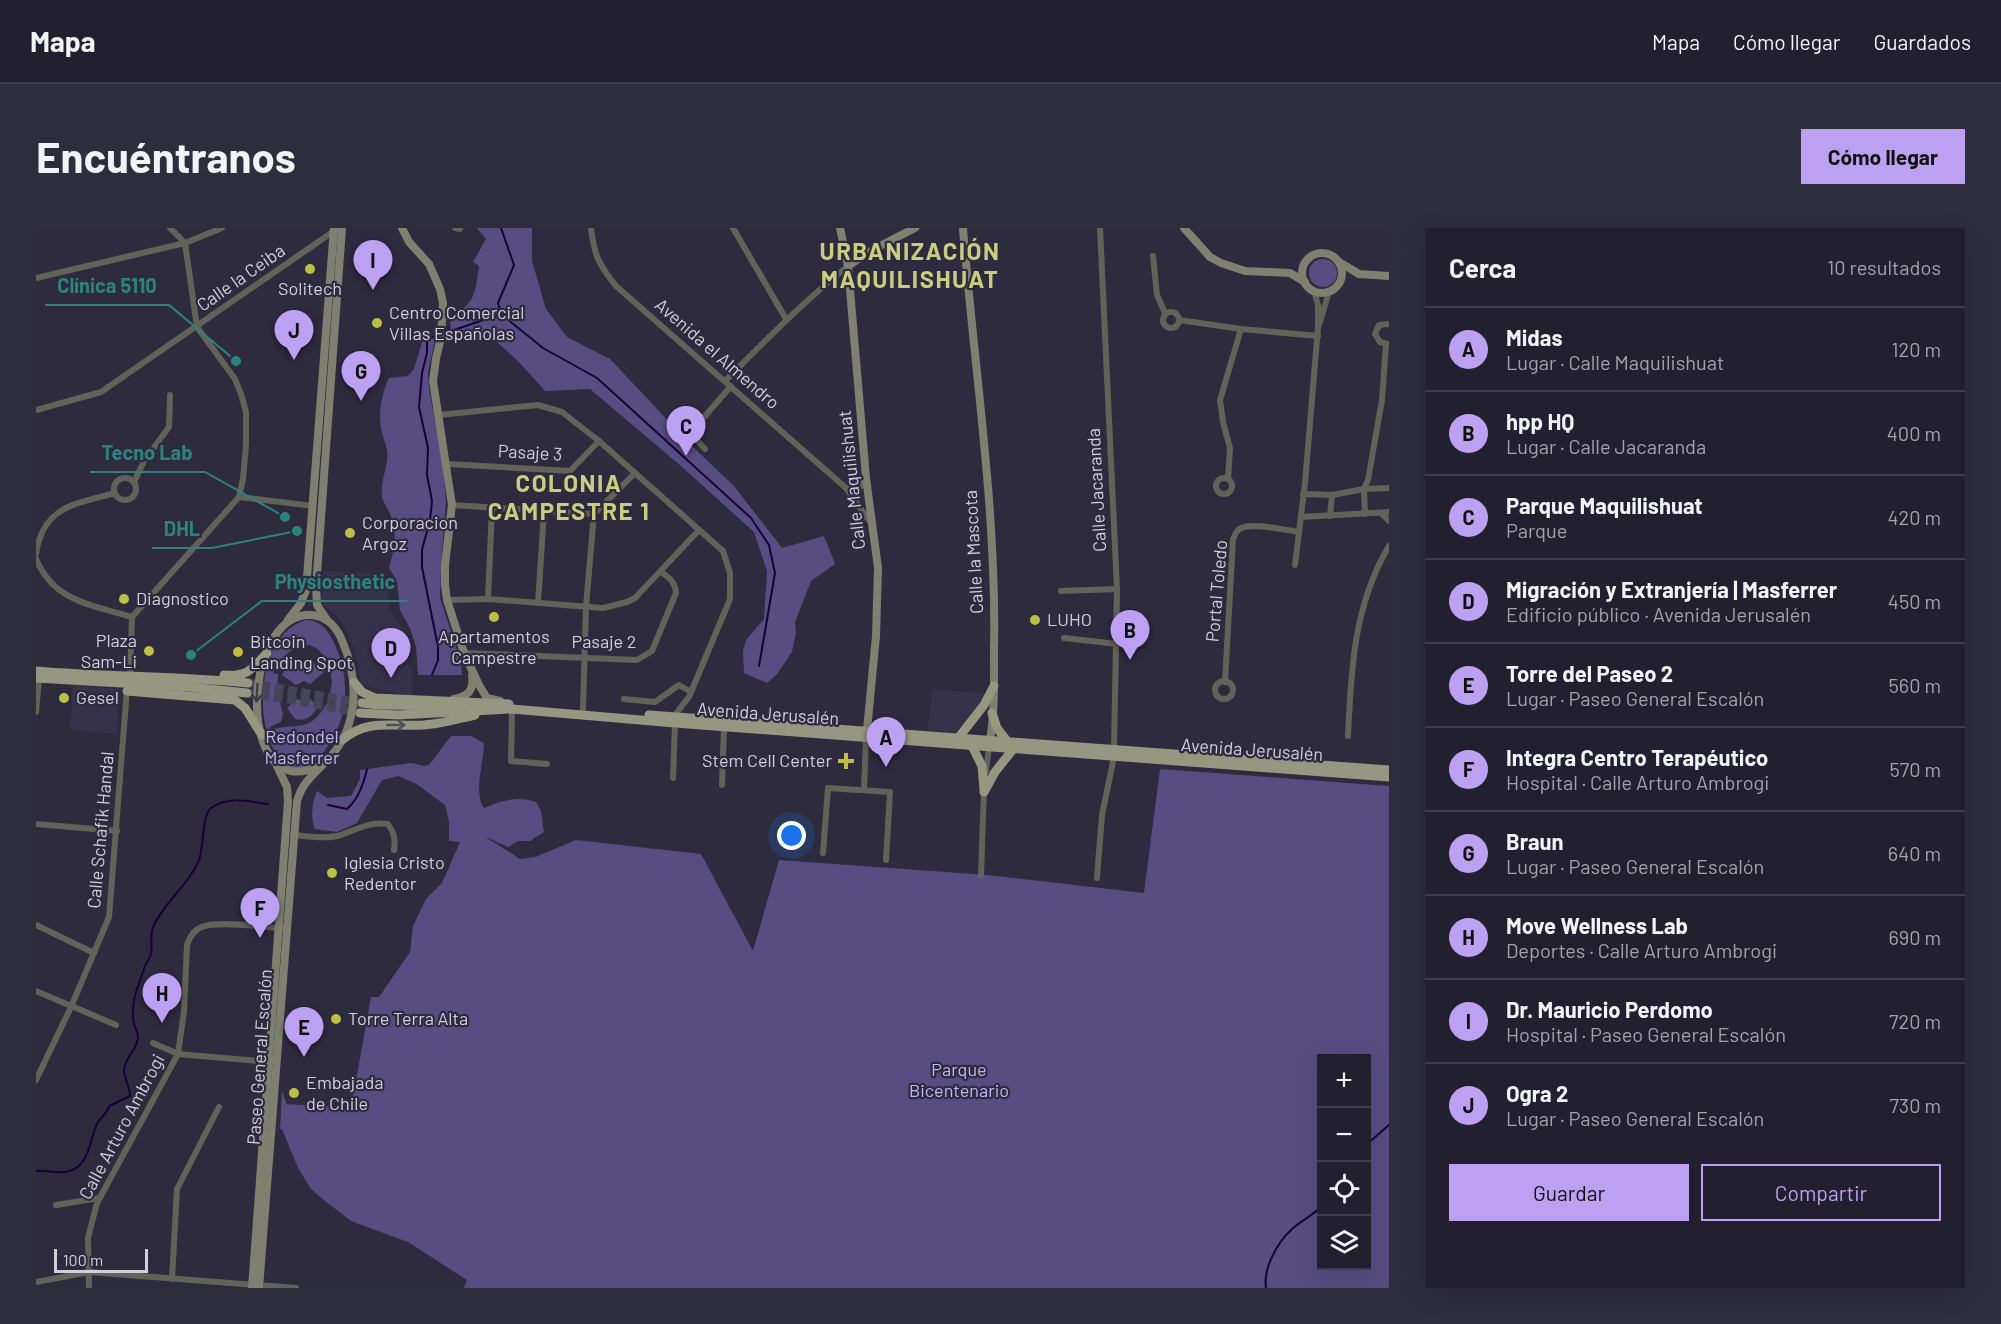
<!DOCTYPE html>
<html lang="es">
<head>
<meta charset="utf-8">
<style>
  body { margin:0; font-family:Barlow,sans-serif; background:#2e2d3b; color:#f1f3f6 }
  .controls { position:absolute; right:18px; bottom:18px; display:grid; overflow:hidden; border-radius:0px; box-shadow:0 6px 24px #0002 }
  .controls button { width:54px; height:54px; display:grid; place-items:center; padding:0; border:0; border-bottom:2px solid #3f3e4b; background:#22202f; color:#f1f3f6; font:30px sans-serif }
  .scale { position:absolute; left:18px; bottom:15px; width:94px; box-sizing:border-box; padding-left:6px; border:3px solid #d1cfdc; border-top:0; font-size:16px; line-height:21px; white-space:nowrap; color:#d1cfdc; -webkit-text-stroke:4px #2e2b3f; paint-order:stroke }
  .you { position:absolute; left:756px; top:608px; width:21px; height:21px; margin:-15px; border:4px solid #fff; border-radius:50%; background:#1a73e8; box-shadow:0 0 0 9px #1a73e833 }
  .badge { display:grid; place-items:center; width:39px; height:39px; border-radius:50%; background:#bca0f2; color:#111; font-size:20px; font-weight:700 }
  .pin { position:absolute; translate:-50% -50px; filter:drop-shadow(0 2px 3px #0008) }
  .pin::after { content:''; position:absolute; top:32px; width:21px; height:18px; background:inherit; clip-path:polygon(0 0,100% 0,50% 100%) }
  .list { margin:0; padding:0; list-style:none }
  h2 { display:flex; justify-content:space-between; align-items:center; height:78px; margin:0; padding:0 24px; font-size:26px }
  h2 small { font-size:20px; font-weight:400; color:#a2a3aa }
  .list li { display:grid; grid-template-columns:39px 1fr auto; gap:18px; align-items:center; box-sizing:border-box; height:84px; padding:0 24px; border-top:2px solid #3f3e4b }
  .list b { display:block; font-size:22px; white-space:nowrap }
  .list p { margin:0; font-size:20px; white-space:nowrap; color:#a2a3aa }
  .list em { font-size:20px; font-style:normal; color:#a2a3aa }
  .actions { display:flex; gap:12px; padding:18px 24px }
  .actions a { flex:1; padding:14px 0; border:2px solid #bca0f2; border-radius:0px; text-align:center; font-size:21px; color:#bca0f2 }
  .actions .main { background:#bca0f2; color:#111 }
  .icon { flex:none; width:33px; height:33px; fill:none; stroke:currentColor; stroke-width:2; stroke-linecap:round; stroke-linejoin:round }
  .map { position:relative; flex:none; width:1353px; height:1060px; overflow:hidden; border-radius:0px }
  header { display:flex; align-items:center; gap:36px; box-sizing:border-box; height:84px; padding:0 30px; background:#22202f; border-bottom:2px solid #3f3e4b }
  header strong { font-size:28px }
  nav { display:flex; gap:33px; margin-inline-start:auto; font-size:21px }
  .intro { display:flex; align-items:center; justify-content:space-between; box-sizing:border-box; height:144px; padding:0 36px }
  h1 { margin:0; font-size:42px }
  .button { padding:15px 27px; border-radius:0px; background:#bca0f2; color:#111; font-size:21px; font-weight:700 }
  main { display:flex; gap:36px; padding:0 36px }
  aside { flex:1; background:#22202f; border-radius:0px; box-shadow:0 6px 24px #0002 }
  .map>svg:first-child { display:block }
  .built { fill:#36324c }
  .green { fill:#574d82; fill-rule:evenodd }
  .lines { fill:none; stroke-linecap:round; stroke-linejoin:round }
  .stream { stroke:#16023a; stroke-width:2 }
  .primary-tunnel { stroke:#464457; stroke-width:9; stroke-dasharray:9 4.5; stroke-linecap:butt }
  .street { stroke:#626358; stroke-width:6 }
  .secondary { stroke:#7f8070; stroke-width:8 }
  .primary { stroke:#959781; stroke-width:9 }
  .oneway { stroke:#3e3c49 }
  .oneway2 { stroke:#525156 }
  .poi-dot { fill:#bcbf44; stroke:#2e2b3f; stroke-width:2 }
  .labels { text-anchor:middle; stroke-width:4.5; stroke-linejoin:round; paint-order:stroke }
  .street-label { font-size:18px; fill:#d1cfdc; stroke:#2e2b3f }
  .poi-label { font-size:18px; fill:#d1cfdc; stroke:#2e2b3f; text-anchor:start }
  .park-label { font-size:18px; fill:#c0b6f8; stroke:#2e2b3f }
  .district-label { font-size:24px; font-weight:bold; letter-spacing:1.5px; fill:#c9cd7f; stroke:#2e2b3f }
  .leader { fill:none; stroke:#2c837e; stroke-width:2 }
  .callout-dot { fill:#2c837e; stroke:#2e2b3f; stroke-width:2 }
  .callout-label { font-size:20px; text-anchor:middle; font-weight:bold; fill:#2c837e; stroke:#2e2b3f; stroke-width:4.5; stroke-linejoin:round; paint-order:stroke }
</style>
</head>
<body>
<header>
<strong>Mapa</strong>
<nav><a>Mapa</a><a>Cómo llegar</a><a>Guardados</a></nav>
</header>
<div class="intro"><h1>Encuéntranos</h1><a class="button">Cómo llegar</a></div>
<main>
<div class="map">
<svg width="1353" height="1060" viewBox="0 0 1353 1060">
  <rect width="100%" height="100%" fill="#2e2b3f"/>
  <g class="built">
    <path d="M289,343l56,3 8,22v13l20,30 -1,25 4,5v27l-48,-10 -4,-4 -1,-15 -8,-27 -11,-21 -20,-17z"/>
    <path d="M37,457l46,4 -2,45 -47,-5z"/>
    <path d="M896,461l54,5 -25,33 -7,6 -26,-3z"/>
  </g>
  <g class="green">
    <path d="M441,0h55v33l14,48 21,28 43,22 83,88 41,39 48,62 42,-12 11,28 -24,17 -16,41 1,11 -4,19 -15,22 -10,9 -23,-10 -1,-22 3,-11 18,-21 3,-48 -13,-39 -73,-66 -91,-77 -45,2 -27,-30 -29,-26 -38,-1 -1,-17c26,-14 25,-24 29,-51l-6,-4 13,-23z"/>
    <circle cx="1287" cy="45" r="14"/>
    <path d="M388,108h12l-8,36 1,17 12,64 5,48 -5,65 -1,32 21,64 1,13h-44l-2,-28 -6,-19 -10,-18 -3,-29 -8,-13c5,-19 9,-34 1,-54 -2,-6 -7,-11 -8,-17 -2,-13 4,-25 5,-37 2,-12 -4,-20 -6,-32 -3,-16 1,-35 8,-50l19,-2 6,-7z"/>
    <path d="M270,392c15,0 23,11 29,25 9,20 13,45 8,67 -7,31 -43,87 -70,36 -19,-36 -13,-115 33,-128zM273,417l9,4 12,15 8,-1 1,3 -9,4 2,12 -3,17 4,1v3h-6c-19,32 -27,18 -56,27l-1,-3 11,-5 2,-8 -6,-24 1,-16 -5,-1 1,-3 5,1 1,-5 -6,-2 1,-4 6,3c6,-13 15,-17 28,-18z"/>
    <path d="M262,432l15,2 11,10 -14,12 -6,-3 -8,4 -14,-10 5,-8z"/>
    <path d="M261,471l8,3 5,-3 8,7c-5,10 -12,16 -23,13l-8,-11z"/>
    <path d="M415,508h20l13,7c0,19 -11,49 0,65 20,-8 32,-12 52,-6l5,9 3,21 -14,9h-12l-10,6 -24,-11 36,23 15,-2 41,-17 125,14 52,97 26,-91 208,15 157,18 16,-124 229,17v502h-925l3,-8 -59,-38 -57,-21 -31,-24 -9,-8 -13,-21 -16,-39h-2l2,-37 5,12 64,4 20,-111h8l31,-45 3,-26 13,-27 16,-16 18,-41 -11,-1v-19l-4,-17 -30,-22 -17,-7 -16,4 -25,43 -20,9 -22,-3c-5,-11 -3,-27 2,-38l10,7 24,-2 9,-17v-9l51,-7 13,3 5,-1zM1286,830h44v208h-44z"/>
  </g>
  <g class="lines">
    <g class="stream">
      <path d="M465,0l13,37 -16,38 3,11 42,34 54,30 154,140 18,27 6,28 -16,93"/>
      <path d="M412,104l53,-18"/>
      <path d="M396,447l6,-15v-13l-16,-80v-17l8,-30 2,-19 -5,-26 1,-27 -9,-41 3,-34 5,-20v-14l9,-3"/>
      <path d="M292,577l19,4c12,-11 16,-24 20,-40"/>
      <path d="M1330,917l23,-20"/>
      <path d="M0,943c10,-1 19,2 28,1 25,-2 25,-30 33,-48 3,-7 10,-9 12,-18l21,-10c0,-9 -6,-17 -6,-26 1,-13 14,-21 14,-33 0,-5 -3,-9 -4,-13 -2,-9 -1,-23 2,-32 3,-8 6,-18 9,-26 2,-4 5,-8 6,-12 2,-9 -2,-17 2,-27 11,-25 35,-41 46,-67 5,-12 3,-46 12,-52 18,-13 38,-6 57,-4"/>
      <path d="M1230,1060c-3,-20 11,-45 26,-59 9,-8 21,-14 30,-23"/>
    </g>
    <g class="primary-tunnel">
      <path d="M212,455l112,20"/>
      <path d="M211,465l60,9 53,11"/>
    </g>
    <g class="street">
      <path d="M419,0l5,1"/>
      <path d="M555,0c3,27 8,37 25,58l230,202 25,35"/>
      <path d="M697,0l53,91"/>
      <path d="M1064,0l17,361 -3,161"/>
      <path d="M1117,28l4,39 8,18"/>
      <path d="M0,50l149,-35 37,-15"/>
      <circle cx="1135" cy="92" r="8"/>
      <path d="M1143,92l62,9 77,7"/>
      <path d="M1283,97l10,-33"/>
      <path d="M1352,116l-8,-2 -5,-8 4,-9 10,-1"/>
      <path d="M689,153c40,-40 79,-80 123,-115"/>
      <path d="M0,182l65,-18 233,-161"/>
      <path d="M403,187l99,-10 24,7 37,29 124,110 7,22v26l-41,98 -15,19"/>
      <path d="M669,221l-13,-14 1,-5 38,-44"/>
      <path d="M411,236l123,7 29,-30"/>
      <circle cx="1188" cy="258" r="8"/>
      <circle cx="89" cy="261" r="11"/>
      <path d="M1192,251l2,-31 -7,-26 -3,-22 21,-71"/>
      <path d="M98,254l10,-21 25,-34 1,-32"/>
      <path d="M810,260l10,1 4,-2 6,-9"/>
      <path d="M1267,266l29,1 32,-6 25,-1"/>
      <path d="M203,269l74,9"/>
      <path d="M416,277l142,9 41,-41"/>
      <path d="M1345,285l8,8"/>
      <path d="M1329,286l-1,-25 4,-9 14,-80 4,-56"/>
      <path d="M1294,288l2,-21"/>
      <path d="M1265,289l88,-5"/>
      <path d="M0,326c7,-48 39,-50 79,-61"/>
      <path d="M0,331c18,43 56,46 96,58"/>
      <path d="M1259,337l10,-82 13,-156v-22l-4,-14"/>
      <path d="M1025,363l56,-2"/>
      <path d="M452,371l4,-91"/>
      <path d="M411,372l41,-1 115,9 24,-6 8,-4 64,-68"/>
      <path d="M502,375l6,-91"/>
      <path d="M96,389l107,-120 4,-18 3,-34v-33l-5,-18 -6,-15 -38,-52 -12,-84 -15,-15"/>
      <path d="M1028,410l53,6"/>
      <path d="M428,425l173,7 15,-9 24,-58c-1,-11 -6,-15 -15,-21"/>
      <path d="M94,449l2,-60"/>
      <circle cx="1188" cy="462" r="9"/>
      <path d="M1189,454l8,-143c2,-3 2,-6 5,-9 9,-9 48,0 61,2"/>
      <path d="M588,471l31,3 24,-17 12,7"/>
      <path d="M476,481l-1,52 36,3"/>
      <path d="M547,481l3,-103 8,-92"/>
      <path d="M0,484l3,-33"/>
      <path d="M1312,508c3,-66 6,-132 41,-190"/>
      <path d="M950,544l3,-25"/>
      <path d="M637,550l2,-55"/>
      <path d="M686,557l2,-58"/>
      <path d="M828,562l2,-52"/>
      <path d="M0,596l81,7"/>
      <path d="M257,607c14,1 31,4 44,1 18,-5 31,-15 51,-12 6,8 8,17 6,26"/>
      <path d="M787,625l5,-65 62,4 -4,68"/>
      <path d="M945,647l3,-86"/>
      <path d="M1061,650l5,-63 12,-58"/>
      <path d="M0,697l58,28"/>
      <path d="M0,763l80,34"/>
      <path d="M117,815l25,11 94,8"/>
      <path d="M0,852l35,-73 38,-90 18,-228"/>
      <path d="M20,977l43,-7"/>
      <path d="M136,1051l5,-90 42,-82"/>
      <path d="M0,1054l53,-10 207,16"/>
      <path d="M53,1060l-1,-50 9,-35 81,-149 6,-43 3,-66c3,-9 8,-17 18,-19 18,-5 61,1 81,3"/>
    </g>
    <g class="secondary">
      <path d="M366,0l7,14 20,22 11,25 3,14 -2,34 -5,22 -3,22 19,124 -7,60v20l2,15 17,53 15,32 8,13 13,3"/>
      <path d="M804,0l8,38 18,212 12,90 -2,68 -9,94"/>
      <path d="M927,0c11,140 34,282 31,423 0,31 1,64 -5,95"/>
      <path d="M1148,0l26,29 11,6 24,8 45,2 15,9"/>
      <circle cx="1286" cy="45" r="20"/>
      <path d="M1303,34l20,12 30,2"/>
      <path d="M812,38l26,-17 41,-21"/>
      <path d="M252,392l13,-17 5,-13 28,-362"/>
      <path d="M291,392l-10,-15 -1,-18 26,-359"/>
      <path d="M418,471c15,-3 20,-9 18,-24"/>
      <path d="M216,1060l36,-487 -1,-14 -11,-23"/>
      <path d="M223,1060l38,-487c6,-21 21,-30 35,-46 26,-31 27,-75 11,-112 -5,-14 -15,-27 -32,-28 -61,-3 -74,144 -20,156 11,2 22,-2 31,-6"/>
    </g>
    <g class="primary">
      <path d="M0,443c71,6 141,5 212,12"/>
      <path d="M188,447c24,2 28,-6 43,-22"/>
      <path d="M0,450l153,9 58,6"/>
      <path d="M318,454l8,10 13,6 134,6"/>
      <path d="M91,463l108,9 10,8 17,27"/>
      <path d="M326,475l17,2 86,1"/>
      <path d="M324,485l38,2 114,-6 163,14 714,54"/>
      <path d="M956,485l5,15 10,13"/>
      <path d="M613,487l740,55"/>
      <path d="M923,509l25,-32 10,-19"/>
      <path d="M306,512c26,-22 50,-13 82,-15 17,-1 34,-6 51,-10"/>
      <path d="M936,518l10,20 2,23"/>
      <path d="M948,564l11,-20 19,-24"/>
    </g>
  </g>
  <defs><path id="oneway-shaft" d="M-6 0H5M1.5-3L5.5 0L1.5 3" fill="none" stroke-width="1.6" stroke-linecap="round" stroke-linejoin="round" transform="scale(1.5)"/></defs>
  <use class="oneway" href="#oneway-shaft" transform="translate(221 465) rotate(93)"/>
  <use class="oneway2" href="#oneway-shaft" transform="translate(360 497)"/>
  <g class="poi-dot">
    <circle cx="274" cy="41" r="6"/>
    <circle cx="341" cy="95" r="6"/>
    <circle cx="314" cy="305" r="6"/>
    <circle cx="88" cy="371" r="6"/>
    <circle cx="458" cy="389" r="6"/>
    <circle cx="999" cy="392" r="6"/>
    <circle cx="113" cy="423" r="6"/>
    <circle cx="202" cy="424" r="6"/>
    <circle cx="28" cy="470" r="6"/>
    <path d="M807 524h6v6h6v6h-6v6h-6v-6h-6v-6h6z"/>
    <circle cx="296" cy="645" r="6"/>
    <circle cx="300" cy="791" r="6"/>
    <circle cx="258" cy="865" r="6"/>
  </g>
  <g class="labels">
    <g class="street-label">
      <text transform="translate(205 50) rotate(-35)" y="6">Calle la Ceiba</text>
      <text transform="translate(681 126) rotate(41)" y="6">Avenida el Almendro</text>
      <text transform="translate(494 225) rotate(3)" y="6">Pasaje 3</text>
      <text transform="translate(816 252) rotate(-96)" y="6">Calle Maquilishuat</text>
      <text transform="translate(1061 262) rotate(-93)" y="6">Calle Jacaranda</text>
      <text transform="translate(938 324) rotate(-93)" y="6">Calle la Mascota</text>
      <text transform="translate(1181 363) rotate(-85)" y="6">Portal Toledo</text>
      <text x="568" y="420">Pasaje 2</text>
      <text transform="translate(732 486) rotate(4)" y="6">Avenida Jerusalén</text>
      <text transform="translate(1216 522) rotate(4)" y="6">Avenida Jerusalén</text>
      <text transform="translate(65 602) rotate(-85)" y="6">Calle Schafik Handal</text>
      <text transform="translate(224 829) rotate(-86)" y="6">Paseo General Escalón</text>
      <text transform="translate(86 899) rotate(-62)" y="6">Calle Arturo Ambrogi</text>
    </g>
    <g class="poi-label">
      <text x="274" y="67" text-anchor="middle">Solitech</text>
      <text x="353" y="91">Centro Comercial<tspan x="353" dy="21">Villas Españolas</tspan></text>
      <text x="326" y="301">Corporacion<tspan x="326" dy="21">Argoz</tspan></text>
      <text x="100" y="377">Diagnostico</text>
      <text x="1011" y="398">LUHO</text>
      <text x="458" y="415" text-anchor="middle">Apartamentos<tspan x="458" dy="21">Campestre</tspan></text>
      <text x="101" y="419" text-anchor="end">Plaza<tspan x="101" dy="21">Sam-Li</tspan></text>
      <text x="214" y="420">Bitcoin<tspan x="214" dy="21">Landing Spot</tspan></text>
      <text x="40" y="476">Gesel</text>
      <text x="796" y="539" text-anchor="end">Stem Cell Center</text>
      <text x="308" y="641">Iglesia Cristo<tspan x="308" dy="21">Redentor</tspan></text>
      <text x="312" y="797">Torre Terra Alta</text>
      <text x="270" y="861">Embajada<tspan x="270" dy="21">de Chile</tspan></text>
    </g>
    <g class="park-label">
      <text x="266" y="515">Redondel<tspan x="266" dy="21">Masferrer</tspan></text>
      <text x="923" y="848">Parque<tspan x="923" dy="21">Bicentenario</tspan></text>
    </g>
    <g class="district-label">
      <text x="874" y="32">URBANIZACIÓN<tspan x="874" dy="28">MAQUILISHUAT</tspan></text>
      <text x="533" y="264">COLONIA<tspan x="533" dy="28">CAMPESTRE 1</tspan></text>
    </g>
  </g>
  <path class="leader" d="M200 133L133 77H9M249 289L169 244H54M261 303L176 320H116M155 427L226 373H371"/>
  <g class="callout-dot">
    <circle cx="200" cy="133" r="6"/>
    <circle cx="249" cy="289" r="6"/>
    <circle cx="261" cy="303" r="6"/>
    <circle cx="155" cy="427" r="6"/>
  </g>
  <g class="callout-label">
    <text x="71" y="65">Clínica 5110</text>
    <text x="111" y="232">Tecno Lab</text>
    <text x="146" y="308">DHL</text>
    <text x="299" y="361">Physiosthetic</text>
  </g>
</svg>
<div class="controls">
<button>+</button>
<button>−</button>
<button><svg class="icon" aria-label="locate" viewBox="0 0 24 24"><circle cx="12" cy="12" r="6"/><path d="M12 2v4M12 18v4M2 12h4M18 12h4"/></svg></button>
<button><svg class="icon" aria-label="layers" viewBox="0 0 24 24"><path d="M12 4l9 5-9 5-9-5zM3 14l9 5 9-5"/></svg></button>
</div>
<div class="scale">100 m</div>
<div class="you"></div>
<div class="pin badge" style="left:850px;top:539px">A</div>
<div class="pin badge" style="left:1094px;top:432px">B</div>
<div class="pin badge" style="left:650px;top:228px">C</div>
<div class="pin badge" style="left:355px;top:450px">D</div>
<div class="pin badge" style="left:268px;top:829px">E</div>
<div class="pin badge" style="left:224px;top:710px">F</div>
<div class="pin badge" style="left:325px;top:173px">G</div>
<div class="pin badge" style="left:126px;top:795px">H</div>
<div class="pin badge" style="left:337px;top:62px">I</div>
<div class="pin badge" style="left:258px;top:132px">J</div>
</div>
<aside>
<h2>Cerca<small>10 resultados</small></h2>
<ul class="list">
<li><span class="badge">A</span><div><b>Midas</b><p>Lugar · Calle Maquilishuat</p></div><em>120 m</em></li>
<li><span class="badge">B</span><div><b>hpp HQ</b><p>Lugar · Calle Jacaranda</p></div><em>400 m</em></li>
<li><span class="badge">C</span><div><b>Parque Maquilishuat</b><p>Parque</p></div><em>420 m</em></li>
<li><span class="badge">D</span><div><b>Migración y Extranjería | Masferrer</b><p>Edificio público · Avenida Jerusalén</p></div><em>450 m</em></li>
<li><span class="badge">E</span><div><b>Torre del Paseo 2</b><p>Lugar · Paseo General Escalón</p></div><em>560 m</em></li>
<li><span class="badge">F</span><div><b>Integra Centro Terapéutico</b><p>Hospital · Calle Arturo Ambrogi</p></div><em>570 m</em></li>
<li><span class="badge">G</span><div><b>Braun</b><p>Lugar · Paseo General Escalón</p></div><em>640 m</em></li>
<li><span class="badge">H</span><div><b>Move Wellness Lab</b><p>Deportes · Calle Arturo Ambrogi</p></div><em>690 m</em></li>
<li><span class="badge">I</span><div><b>Dr. Mauricio Perdomo</b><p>Hospital · Paseo General Escalón</p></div><em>720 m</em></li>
<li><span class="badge">J</span><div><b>Ogra 2</b><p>Lugar · Paseo General Escalón</p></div><em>730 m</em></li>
</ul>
<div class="actions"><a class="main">Guardar</a><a>Compartir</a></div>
</aside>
</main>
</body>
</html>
